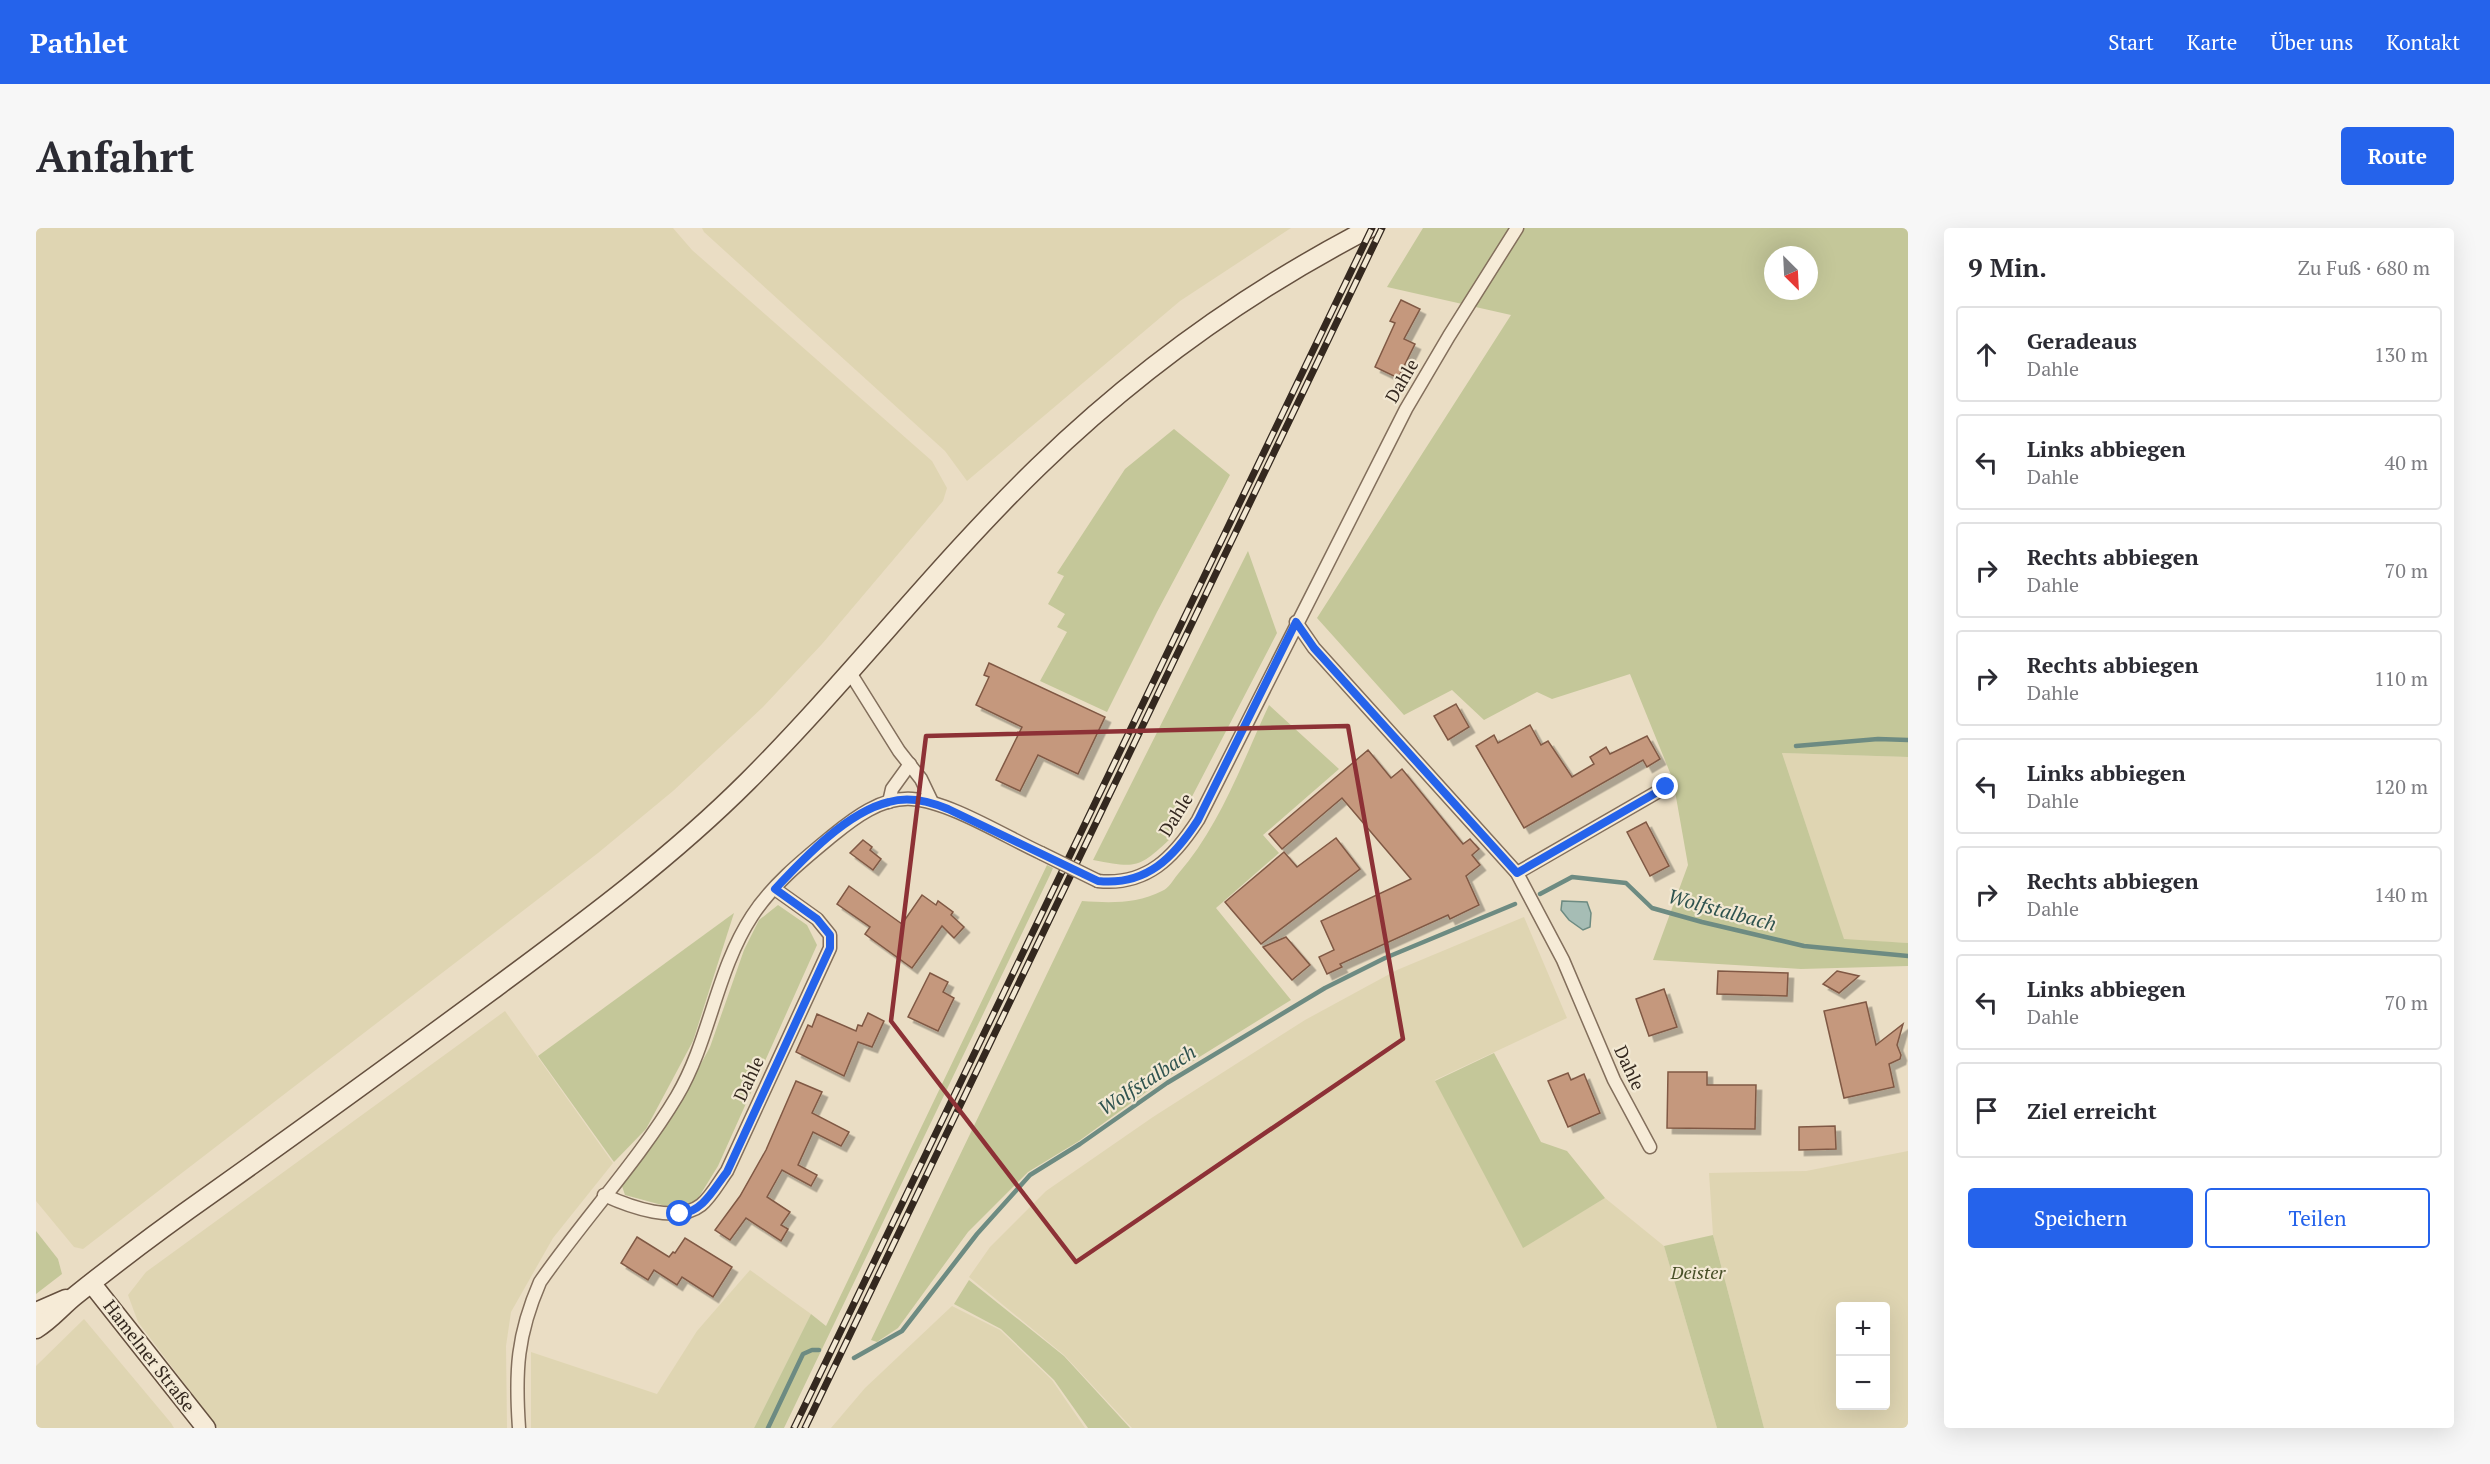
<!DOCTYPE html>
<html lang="de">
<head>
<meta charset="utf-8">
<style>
  body { margin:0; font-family:"PT Serif",serif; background:#f7f7f7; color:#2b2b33 }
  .controls { position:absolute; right:18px; bottom:18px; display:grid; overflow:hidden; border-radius:6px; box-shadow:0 6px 24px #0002 }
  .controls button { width:54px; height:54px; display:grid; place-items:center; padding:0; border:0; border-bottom:2px solid #e1e1e2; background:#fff; color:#2b2b33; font:30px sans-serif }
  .compass { position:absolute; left:1728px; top:18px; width:54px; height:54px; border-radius:50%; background:#fff; box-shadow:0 6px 24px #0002; rotate:156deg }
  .stop { position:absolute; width:18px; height:18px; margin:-14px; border:4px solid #2563eb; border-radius:50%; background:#fff }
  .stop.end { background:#2563eb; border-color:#fff; box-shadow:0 2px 6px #0008 }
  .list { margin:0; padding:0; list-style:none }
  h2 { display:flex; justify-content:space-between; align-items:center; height:78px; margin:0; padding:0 24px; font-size:26px }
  h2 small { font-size:20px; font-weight:400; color:#7c7c81 }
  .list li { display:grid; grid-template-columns:39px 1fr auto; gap:18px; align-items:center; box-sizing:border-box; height:96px; margin:0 12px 12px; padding:0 12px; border:2px solid #e1e1e2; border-radius:6px }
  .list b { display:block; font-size:22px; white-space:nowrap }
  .list p { margin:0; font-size:20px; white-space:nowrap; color:#7c7c81 }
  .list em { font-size:20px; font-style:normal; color:#7c7c81 }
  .actions { display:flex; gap:12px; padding:18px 24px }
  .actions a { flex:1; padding:14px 0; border:2px solid #2563eb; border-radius:6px; text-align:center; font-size:21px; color:#2563eb }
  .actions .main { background:#2563eb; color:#fff }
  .icon { flex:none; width:33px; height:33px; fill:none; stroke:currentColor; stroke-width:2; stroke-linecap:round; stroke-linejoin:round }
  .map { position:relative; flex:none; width:1872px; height:1200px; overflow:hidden; border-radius:6px }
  header { display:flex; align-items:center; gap:36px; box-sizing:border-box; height:84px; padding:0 30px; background:#2563eb; color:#fff }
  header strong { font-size:28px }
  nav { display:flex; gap:33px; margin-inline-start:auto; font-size:21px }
  .intro { display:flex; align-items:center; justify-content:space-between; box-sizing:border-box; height:144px; padding:0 36px }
  h1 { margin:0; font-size:42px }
  .button { padding:15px 27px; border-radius:6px; background:#2563eb; color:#fff; font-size:21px; font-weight:700 }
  main { display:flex; gap:36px; padding:0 36px }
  aside { flex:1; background:#fff; border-radius:6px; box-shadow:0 6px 24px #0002 }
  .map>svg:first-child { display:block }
  .farmland { fill:#dfd5b2; fill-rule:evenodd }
  .green { fill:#c4c799; fill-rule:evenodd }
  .water { fill:#a6bdb5; stroke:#6d8b82; stroke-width:1.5 }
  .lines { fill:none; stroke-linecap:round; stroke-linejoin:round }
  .stream { stroke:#6d8b82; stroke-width:4.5 }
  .building { fill:#c5987d; stroke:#805944; stroke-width:1.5; filter:url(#shadow) }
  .street-casing { stroke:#836f5c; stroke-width:15 }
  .secondary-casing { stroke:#65503f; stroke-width:21 }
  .street { stroke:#f6ebd7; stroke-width:12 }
  .secondary { stroke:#f6ebd7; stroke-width:18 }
  .rail-casing { stroke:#34281f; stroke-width:7 }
  .rail { stroke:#f2e8d3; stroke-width:4.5; stroke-dasharray:14; stroke-linecap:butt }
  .street-bridge-casing { stroke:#836f5c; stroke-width:15; stroke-linecap:butt }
  .street-bridge { stroke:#f6ebd7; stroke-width:12 }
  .route { stroke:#2563eb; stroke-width:8 }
  .marked { fill:none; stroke:#8d3136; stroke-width:4.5; stroke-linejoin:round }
  .labels { text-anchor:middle; stroke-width:4.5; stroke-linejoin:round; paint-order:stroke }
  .street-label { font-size:18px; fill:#34281f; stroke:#f2e8d3 }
  .park-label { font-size:18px; font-style:italic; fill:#474f27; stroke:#f2e8d3 }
  .water-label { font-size:20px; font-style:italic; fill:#2f534f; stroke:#f2e8d3 }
</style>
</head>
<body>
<header>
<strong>Pathlet</strong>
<nav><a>Start</a><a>Karte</a><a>Über uns</a><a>Kontakt</a></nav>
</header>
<div class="intro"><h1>Anfahrt</h1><a class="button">Route</a></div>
<main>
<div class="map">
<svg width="1872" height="1200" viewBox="0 0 1872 1200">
  <defs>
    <filter id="shadow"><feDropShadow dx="5.5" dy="5.5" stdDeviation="0" flood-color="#0004"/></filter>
  </defs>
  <rect width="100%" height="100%" fill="#eaddc4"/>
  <g class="farmland">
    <path d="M0,0h637l19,22 240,211 15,27 -4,13 -121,143 -59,63 -90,84 -75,62 -515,396 -9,-2 -38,-46z"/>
    <path d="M666,0h589l-111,73 -213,180 -22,-30 -241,-219z"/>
    <path d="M1746,525l126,4v186l-64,-3z"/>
    <path d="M1488,689l43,101 -132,62 88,167 82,-49 59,48 53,182h-585l-68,-73 -95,-78 21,-30 56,-56 107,-74 152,-97 92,-50z"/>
    <path d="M469,783l108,152 -60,75 -42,74 -5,34 1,82h-289l-80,-106 -10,-27 18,-23z"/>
    <path d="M1872,923v277h-144l-51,-193 -4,-62 97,-2zM1804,1078h46v100h-46z"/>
    <path d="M714,1042l61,44 -57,114h-223v-76l126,42 40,-63z"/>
    <path d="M916,1078l48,24 52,50 33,48h-254l34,-40z"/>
    <path d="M48,1091l87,104 3,5h-138v-62z"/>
  </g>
  <g class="green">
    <path d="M1387,0h485v529l-126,-4 62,186 64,4v23l-107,3 -148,-9 35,-95 -15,-85 -43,-106 -78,25 -15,-7 -53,28 -32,-30 -48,25 -87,-97 194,-303 -124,-28zM1737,27h36v36h-36z"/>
    <path d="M1138,201l56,46 -73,137 -50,100 -67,-31 27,-49 -10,-5 8,-13 -17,-10 16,-28 -7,-3 68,-104z"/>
    <path d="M1212,323l29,82 -107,206c-32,30 -34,29 -77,21z"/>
    <path d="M1233,477l70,64 -76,66 16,18 -63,55 75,92 -127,79 -85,62 -51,31 -60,60 -70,96 -21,14 -6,-2 211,-439c28,2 54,3 80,-10 7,-3 11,-11 16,-17 42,-48 64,-111 91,-169z"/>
    <path d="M1011,637l6,3 -3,7 -266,553h-30l57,-114 15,12z"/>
    <path d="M742,677l29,20 10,20 -99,221 -21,34 -11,6 -13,2 -48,-13 -3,-9 62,-91 26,-48 34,-97 15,-30z"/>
    <path d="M698,685l-41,128 -47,88 -32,33 -76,-106z"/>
    <path d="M1458,825l47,89 26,9 38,47 -82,50 -88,-167z"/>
    <path d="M0,1003l22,28 4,15 -26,20z"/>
    <path d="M1677,1007l51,193h-47l-53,-182z"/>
    <path d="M933,1052l95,76 66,72h-42l-34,-48 -53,-51 -47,-25z"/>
  </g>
  <path class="water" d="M1526,673l25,1 4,11 -1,14 -7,3 -14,-10 -8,-10z"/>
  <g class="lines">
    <g class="stream">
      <path d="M1760,518l82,-7 30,1"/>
      <path d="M1504,666l32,-17 54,6 26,25 50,14 102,24 104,10"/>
      <path d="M818,1130l48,-27 75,-97 53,-59 50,-31 87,-61 158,-95 60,-30 130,-54"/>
      <path d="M732,1200l35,-74 9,-4h7"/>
    </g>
  </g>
  <g class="building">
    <path d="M1365,72l19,9 -16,30 11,5 -17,34 -23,-11 20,-44 -5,-2z"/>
    <path d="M953,435l116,54 -27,57 -40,-19 -18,36 -24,-11 26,-53 -46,-22 13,-28 -5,-2z"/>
    <path d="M1420,476l13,23 -21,13 -14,-24z"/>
    <path d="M1494,497l11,20 7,-4 24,36 22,-13 -4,-7 16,-10 4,7 37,-18 13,23 -13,8 -4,-7 -119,68 -48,-82 18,-11 4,8z"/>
    <path d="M1332,522l23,28 11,-9 61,75 7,-5 9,10 -7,6 8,10 -14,11 13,29 -29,14 -2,-4 -108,49 2,3 -15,7 -8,-17 15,-7 -13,-29 90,-42 -69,-81 -60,51 -13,-15z"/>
    <path d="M1610,594l23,44 -19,10 -23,-44z"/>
    <path d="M1300,610l24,31 -99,75 -36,-42 59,-50 13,15z"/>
    <path d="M827,612l9,7 -2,3 11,9 -8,11 -23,-17z"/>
    <path d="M813,658l53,38 20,-29 14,10 2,-4 15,11 -2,3 13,12 -10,11 -12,-12 -30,42 -47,-34 5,-7 -33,-23z"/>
    <path d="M1250,709l24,28 -18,15 -29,-33z"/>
    <path d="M1682,743l70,2 -1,23 -70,-2z"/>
    <path d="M1801,743l22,5 -20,17 -16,-9z"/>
    <path d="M894,745l18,9 -5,10 11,6 -16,33 -30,-14z"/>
    <path d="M1628,761l13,38 -28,9 -13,-37z"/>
    <path d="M1830,774l10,43 27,-21 -6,21 4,10 -1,4 -11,5 5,23 -50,11 -20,-87z"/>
    <path d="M832,785l16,8 -12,26 -14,-5 -14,34 -48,-24 12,-27 4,2 5,-13 39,17 2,-6 4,1z"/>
    <path d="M1632,844h39v13h49l-1,44 -88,-1z"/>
    <path d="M1532,845l3,7 13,-6 16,39 -32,14 -20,-46z"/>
    <path d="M760,853l26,11 -10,21 37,19 -8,14 -28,-14 -15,33 19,10 -6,11 -29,-16 -15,27 23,15 -9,13 7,4 -7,12 -35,-23 -16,22 -15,-10 25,-34 26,-46z"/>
    <path d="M1799,898l1,23 -37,1v-23z"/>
    <path d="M601,1009l32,20 4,-5 2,1 10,-15 47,29 -19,30 -31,-20 -5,8 -23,-15 -6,10 -27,-17z"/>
  </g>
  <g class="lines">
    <defs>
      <g id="street">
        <path d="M1260,394l18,26 203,225 46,87 51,120 36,67"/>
        <path d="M813,443l50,80 22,28 11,23"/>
        <path d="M853,574l3,-13 18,-25"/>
        <path d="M1481,645l149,-86"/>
        <path d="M1062,653c49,5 76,-24 100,-61l208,-411 43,-73 68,-108"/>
        <path d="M568,967c26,12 73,29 97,10 10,-8 18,-23 26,-34l103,-223v-13l-13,-16 -42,-30"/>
        <path d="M483,1200c-4,-57 -2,-93 21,-146 43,-62 99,-122 137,-186 33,-56 39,-125 75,-180 20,-31 51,-56 80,-80 22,-18 49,-39 80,-37 36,2 94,38 129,54"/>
      </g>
      <g id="secondary">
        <path d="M56,1056l114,144"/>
        <path d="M0,1084l30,-13"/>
        <path d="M0,1101c15,-9 26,-23 40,-34 45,-36 92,-71 139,-104 93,-66 185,-133 276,-200 89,-66 179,-132 257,-210 101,-101 188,-215 290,-314 99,-96 210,-176 332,-239"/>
      </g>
    </defs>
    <use href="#street" class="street-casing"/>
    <use href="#secondary" class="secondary-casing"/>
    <use href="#street" class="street"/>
    <use href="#secondary" class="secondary"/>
    <defs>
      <g id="rail">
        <path d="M758,1200l578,-1200"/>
        <path d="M769,1200l577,-1200"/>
      </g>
    </defs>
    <use href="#rail" class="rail-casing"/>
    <use href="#rail" class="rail"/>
    <defs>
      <path id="street-bridge" d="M1005,625l57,28"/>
    </defs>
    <use href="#street-bridge" class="street-bridge-casing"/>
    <use href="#street-bridge" class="street-bridge"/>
  </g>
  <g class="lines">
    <path class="route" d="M644,986c23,-2 34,-26 47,-42l103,-224v-13l-13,-16 -42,-30c29,-31 72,-77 114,-87 20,-6 40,-1 59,7l150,72c49,5 76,-24 100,-61l98,-198 18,26 203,225 149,-86"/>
  </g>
  <path class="marked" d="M1312,498l55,313 -327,223 -185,-241 35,-285z"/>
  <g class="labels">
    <g class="street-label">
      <text transform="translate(1366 153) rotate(-60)" y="6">Dahle</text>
      <text transform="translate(1140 587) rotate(-58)" y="6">Dahle</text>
      <text transform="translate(1593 840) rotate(65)" y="6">Dahle</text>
      <text transform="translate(713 851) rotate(-65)" y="6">Dahle</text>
      <text transform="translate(113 1128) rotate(52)" y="6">Hamelner Straße</text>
    </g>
    <g class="park-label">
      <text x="1662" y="1051">Deister</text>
    </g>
    <g class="water-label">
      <text transform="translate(1686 682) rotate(15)" y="7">Wolfstalbach</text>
      <text transform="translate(1111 852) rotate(-33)" y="7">Wolfstalbach</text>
    </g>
  </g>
</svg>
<div class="controls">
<button>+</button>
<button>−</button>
</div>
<svg class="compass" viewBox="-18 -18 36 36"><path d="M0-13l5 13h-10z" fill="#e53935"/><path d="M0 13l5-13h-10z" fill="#7c7c81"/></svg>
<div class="stop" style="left:644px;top:986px"></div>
<div class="stop end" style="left:1630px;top:559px"></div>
</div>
<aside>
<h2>9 Min.<small>Zu Fuß · 680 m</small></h2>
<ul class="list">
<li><svg class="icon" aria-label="ahead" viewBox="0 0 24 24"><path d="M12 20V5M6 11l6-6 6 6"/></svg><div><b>Geradeaus</b><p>Dahle</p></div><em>130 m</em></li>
<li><svg class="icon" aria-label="left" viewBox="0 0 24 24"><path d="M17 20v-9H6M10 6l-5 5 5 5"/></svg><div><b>Links abbiegen</b><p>Dahle</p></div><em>40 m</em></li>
<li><svg class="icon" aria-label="right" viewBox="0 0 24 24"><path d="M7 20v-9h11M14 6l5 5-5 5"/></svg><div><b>Rechts abbiegen</b><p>Dahle</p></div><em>70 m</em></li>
<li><svg class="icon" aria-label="right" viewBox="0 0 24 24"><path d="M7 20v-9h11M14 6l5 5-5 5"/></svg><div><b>Rechts abbiegen</b><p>Dahle</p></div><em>110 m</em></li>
<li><svg class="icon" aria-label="left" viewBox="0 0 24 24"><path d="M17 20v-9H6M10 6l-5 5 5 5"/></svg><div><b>Links abbiegen</b><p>Dahle</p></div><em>120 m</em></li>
<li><svg class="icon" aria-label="right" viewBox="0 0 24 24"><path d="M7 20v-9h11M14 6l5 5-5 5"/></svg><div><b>Rechts abbiegen</b><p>Dahle</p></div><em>140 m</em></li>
<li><svg class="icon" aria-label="left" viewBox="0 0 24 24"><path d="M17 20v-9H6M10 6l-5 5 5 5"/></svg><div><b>Links abbiegen</b><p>Dahle</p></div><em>70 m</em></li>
<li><svg class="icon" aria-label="arrive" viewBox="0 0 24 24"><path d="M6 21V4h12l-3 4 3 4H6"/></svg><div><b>Ziel erreicht</b></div></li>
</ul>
<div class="actions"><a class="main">Speichern</a><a>Teilen</a></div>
</aside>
</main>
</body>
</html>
